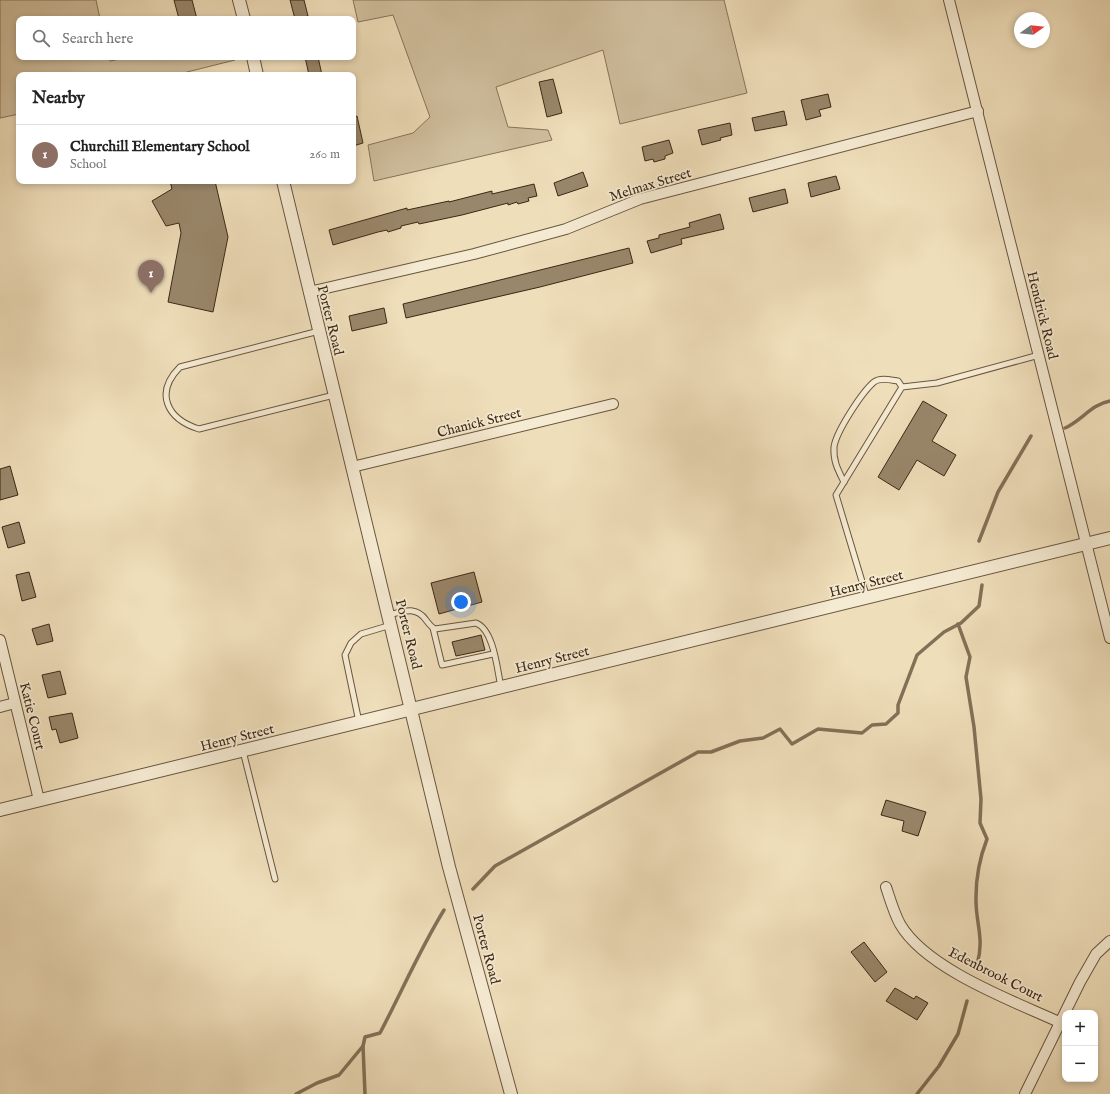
<!DOCTYPE html>
<html lang="en">
<head>
<meta charset="utf-8">
<style>
  body { margin:0; font-family:"IM FELL English",serif; background:#f2f2f2; color:#222 }
  .controls { position:absolute; right:12px; bottom:12px; display:grid; overflow:hidden; border-radius:8px; box-shadow:0 2px 6px #0003 }
  .controls button { width:36px; height:36px; display:grid; place-items:center; padding:0; border:0; border-bottom:1px solid #e0e0e0; background:#fff; color:#222; font:20px sans-serif }
  .compass { position:absolute; left:1014px; top:12px; width:36px; height:36px; border-radius:50%; background:#fff; box-shadow:0 2px 6px #0003; rotate:75deg }
  .you { position:absolute; left:461px; top:602px; width:14px; height:14px; margin:-10px; border:3px solid #fff; border-radius:50%; background:#1a73e8; box-shadow:0 0 0 6px #1a73e833 }
  .badge { display:grid; place-items:center; width:26px; height:26px; border-radius:50%; background:#ea580c; color:#fff; font-size:13px; font-weight:700 }
  .pin { position:absolute; translate:-50% -33px; filter:drop-shadow(0 1px 2px #0008) }
  .pin::after { content:''; position:absolute; top:21px; width:14px; height:12px; background:inherit; clip-path:polygon(0 0,100% 0,50% 100%) }
  .list { margin:0; padding:0; list-style:none }
  h2 { display:flex; justify-content:space-between; align-items:center; height:52px; margin:0; padding:0 16px; font-size:17px }
  h2 small { font-size:13px; font-weight:400; color:#767676 }
  .list li { display:grid; grid-template-columns:26px 1fr auto; gap:12px; align-items:center; box-sizing:border-box; height:60px; padding:0 16px; border-top:1px solid #e0e0e0 }
  .list b { display:block; font-size:15px; white-space:nowrap }
  .list p { margin:0; font-size:13px; white-space:nowrap; color:#767676 }
  .list em { font-size:13px; font-style:normal; color:#767676 }
  .icon { flex:none; width:22px; height:22px; fill:none; stroke:currentColor; stroke-width:2; stroke-linecap:round; stroke-linejoin:round }
  .map { position:relative; flex:none; width:1110px; height:1094px; overflow:hidden }
  .search { position:absolute; background:#fff; box-shadow:0 2px 6px #0003; left:16px; top:16px; width:340px; height:44px; display:flex; align-items:center; gap:10px; box-sizing:border-box; padding:0 14px; border-radius:8px; color:#767676; font-size:15px }
  .panel { position:absolute; background:#fff; box-shadow:0 2px 6px #0003; left:16px; top:72px; width:340px; height:112px; border-radius:8px }
  .map>svg:first-child { display:block }
  .green { fill:#d0bf9e; stroke:#86745a }
  .lines { fill:none; stroke-linecap:round; stroke-linejoin:round }
  .stream { stroke:#827057; stroke-width:3.5 }
  .building { fill:#99876b; stroke:#3b2816 }
  .service-casing { stroke:#68563f; stroke-width:7 }
  .minor-casing { stroke:#68563f; stroke-width:12 }
  .tertiary-casing { stroke:#68563f; stroke-width:14 }
  .service { stroke:#f5ead2; stroke-width:5 }
  .minor { stroke:#f5ead2; stroke-width:10 }
  .tertiary { stroke:#f5ead2; stroke-width:12 }
  .labels { text-anchor:middle; stroke-width:3.5; stroke-linejoin:round; paint-order:stroke }
  .street-label { font-size:14px; fill:#3b2816; stroke:#f5ead2 }
</style>
</head>
<body>
<div class="map">
<svg width="1110" height="1094" viewBox="0 0 1110 1094">
  <rect width="100%" height="100%" fill="#efdeba"/>
  <filter id="stains"><feTurbulence type="fractalNoise" baseFrequency=".005" numOctaves="4"/><feColorMatrix values="0 0 0 0 .2 0 0 0 0 .09 0 0 0 0 .02 0 0 0 .5 -.17"/></filter>
  <radialGradient id="worn" r=".72"><stop offset=".6" stop-color="#630" stop-opacity="0"/><stop offset="1" stop-color="#630" stop-opacity=".3"/></radialGradient>
  <g class="green">
    <path d="M0,0h96l4,19h-81v38h90l1,4 19,-4h105l1,3 -60,15h-156v39l-19,4z"/>
    <path d="M353,0h371l23,93 -127,31 -17,-74 -107,37 12,40 40,3 4,10 -178,41 -6,-36 45,-12 17,-16 -37,-102 -35,7z"/>
  </g>
  <g class="lines">
    <g class="stream">
      <path d="M1065,428c16,-7 27,-24 45,-27"/>
      <path d="M979,541l19,-49 33,-56"/>
      <path d="M958,624l12,33 -4,20 8,50 7,72 -1,24 7,16c-7,18 -11,38 -11,58 -1,24 9,42 1,67"/>
      <path d="M473,889l22,-23 203,-114h13l29,-11 23,-3 17,-9 12,15 26,-15 44,4 10,-8 14,-1 12,-11v-8l19,-50 27,-23 17,-9 18,-17 3,-21"/>
      <path d="M296,1094l21,-11 22,-8 24,-29"/>
      <path d="M365,1094l-2,-48 2,-9 15,-4c22,-42 40,-84 64,-123"/>
      <path d="M917,1094l22,-28 19,-32 9,-33"/>
    </g>
  </g>
  <g class="building">
    <path d="M174,0h18l5,19h-18z"/>
    <path d="M290,0h14l4,16 -13,3z"/>
    <path d="M305,57h13l4,18h-13z"/>
    <path d="M553,79l9,34 -15,4 -8,-35z"/>
    <path d="M828,94l3,13 -12,3 2,6 -15,4 -5,-20z"/>
    <path d="M784,111l3,14 -32,6 -3,-13z"/>
    <path d="M357,116l6,27 -10,3v-29z"/>
    <path d="M730,123l2,12 -12,3 1,2 -19,5 -4,-15z"/>
    <path d="M669,140l4,13 -8,3v3l-11,3 -1,-3 -8,2 -3,-14z"/>
    <path d="M583,172l5,14 -30,10 -4,-13z"/>
    <path d="M836,176l4,13 -29,8 -3,-14z"/>
    <path d="M170,181h45l13,56 -15,75 -45,-10 13,-69 -2,-10 -13,3 -14,-25 20,-12z"/>
    <path d="M534,184l3,12 -9,2 1,3 -11,3 -1,-2 -9,3v-2l-46,12 -43,9 -1,-2 -17,4v2l-13,4 -1,-2 -9,2 -45,13 -4,-15 78,-22v2l42,-9v1l43,-11v3z"/>
    <path d="M785,189l3,14 -35,9 -4,-14z"/>
    <path d="M720,214l4,15 -43,10 1,5 -31,9 -4,-12 12,-3v-3l31,-8 -1,-4z"/>
    <path d="M629,248l4,15 -93,24 -134,31 -3,-14z"/>
    <path d="M384,308l3,15 -35,8 -3,-15z"/>
    <path d="M923,401l24,14 -15,26 24,14 -12,21 -27,-16 -18,30 -21,-13z"/>
    <path d="M10,466l8,29 -18,5v-31z"/>
    <path d="M19,522l6,21 -17,5 -6,-21z"/>
    <path d="M29,572l7,25 -14,4 -6,-26z"/>
    <path d="M474,572l8,30 -43,12 -8,-31z"/>
    <path d="M49,624l4,17 -16,4 -5,-16z"/>
    <path d="M481,635l4,15 -29,6 -4,-14z"/>
    <path d="M60,671l6,23 -18,4 -6,-23z"/>
    <path d="M72,713l6,25 -18,5 -4,-14 -4,1 -3,-13z"/>
    <path d="M886,800l40,12 -8,24 -16,-5 2,-10 -23,-6z"/>
    <path d="M864,942l23,30 -12,10 -24,-30z"/>
    <path d="M895,988l19,11 2,-3 12,7 -11,17 -31,-19z"/>
  </g>
  <g class="lines">
    <defs>
      <g id="service">
        <path d="M319,331l-139,36c-26,26 -13,52 19,62l135,-34"/>
        <path d="M844,482c-6,-12 -11,-21 -10,-35 2,-15 28,-55 40,-65 6,-5 17,-2 24,-1l4,6"/>
        <path d="M867,598l-31,-103 66,-108 35,-4 102,-28"/>
        <path d="M389,615c15,-4 27,-9 37,5 3,4 5,7 9,9l41,-6c18,7 21,46 25,64"/>
        <path d="M433,628l9,37 51,-11"/>
        <path d="M359,722l-14,-67 6,-12 10,-9 30,-9"/>
        <path d="M243,751l32,128"/>
      </g>
      <g id="minor">
        <path d="M949,0l161,638"/>
        <path d="M309,292l165,-38 92,-25 74,-30 338,-88"/>
        <path d="M352,467l261,-63"/>
        <path d="M0,640l39,160"/>
        <path d="M0,707l15,-4"/>
        <path d="M886,887c4,12 8,26 14,37 26,45 113,77 159,98"/>
        <path d="M1025,1094l55,-112 16,-28 14,-13"/>
      </g>
      <g id="tertiary">
        <path d="M239,0l5,19"/>
        <path d="M253,57l4,18"/>
        <path d="M283,181l166,686 62,227"/>
        <path d="M0,810l1110,-272"/>
      </g>
    </defs>
    <use href="#service" class="service-casing"/>
    <use href="#minor" class="minor-casing"/>
    <use href="#tertiary" class="tertiary-casing"/>
    <use href="#service" class="service"/>
    <use href="#minor" class="minor"/>
    <use href="#tertiary" class="tertiary"/>
  </g>
  <g class="labels">
    <g class="street-label">
      <text transform="translate(650 184) rotate(-17)" y="5">Melmax Street</text>
      <text transform="translate(1043 315) rotate(76)" y="5">Hendrick Road</text>
      <text transform="translate(331 320) rotate(76)" y="5">Porter Road</text>
      <text transform="translate(479 422) rotate(-14)" y="5">Chanick Street</text>
      <text transform="translate(866 583) rotate(-14)" y="5">Henry Street</text>
      <text transform="translate(409 634) rotate(76)" y="5">Porter Road</text>
      <text transform="translate(552 659) rotate(-14)" y="5">Henry Street</text>
      <text transform="translate(33 716) rotate(76)" y="5">Katie Court</text>
      <text transform="translate(237 737) rotate(-14)" y="5">Henry Street</text>
      <text transform="translate(487 949) rotate(75)" y="5">Porter Road</text>
      <text transform="translate(996 974) rotate(27)" y="5">Edenbrook Court</text>
    </g>
  </g>
  <rect width="100%" height="100%" filter="url(#stains)"/>
  <rect width="100%" height="100%" fill="url(#worn)"/>
</svg>
<div class="controls">
<button>+</button>
<button>−</button>
</div>
<svg class="compass" viewBox="-18 -18 36 36"><path d="M0-13l5 13h-10z" fill="#e53935"/><path d="M0 13l5-13h-10z" fill="#767676"/></svg>
<div class="you"></div>
<div class="pin badge" style="left:151px;top:293px;background:#8d6e63">1</div>
<div class="search"><svg class="icon" aria-label="search" viewBox="0 0 24 24"><circle cx="10" cy="10" r="6"/><path d="M15 15l6 6"/></svg>Search here</div>
<section class="panel">
<h2>Nearby<small></small></h2>
<ul class="list">
<li><span class="badge" style="background:#8d6e63">1</span><div><b>Churchill Elementary School</b><p>School</p></div><em>260 m</em></li>
</ul>
</section>
</div>
</body>
</html>
